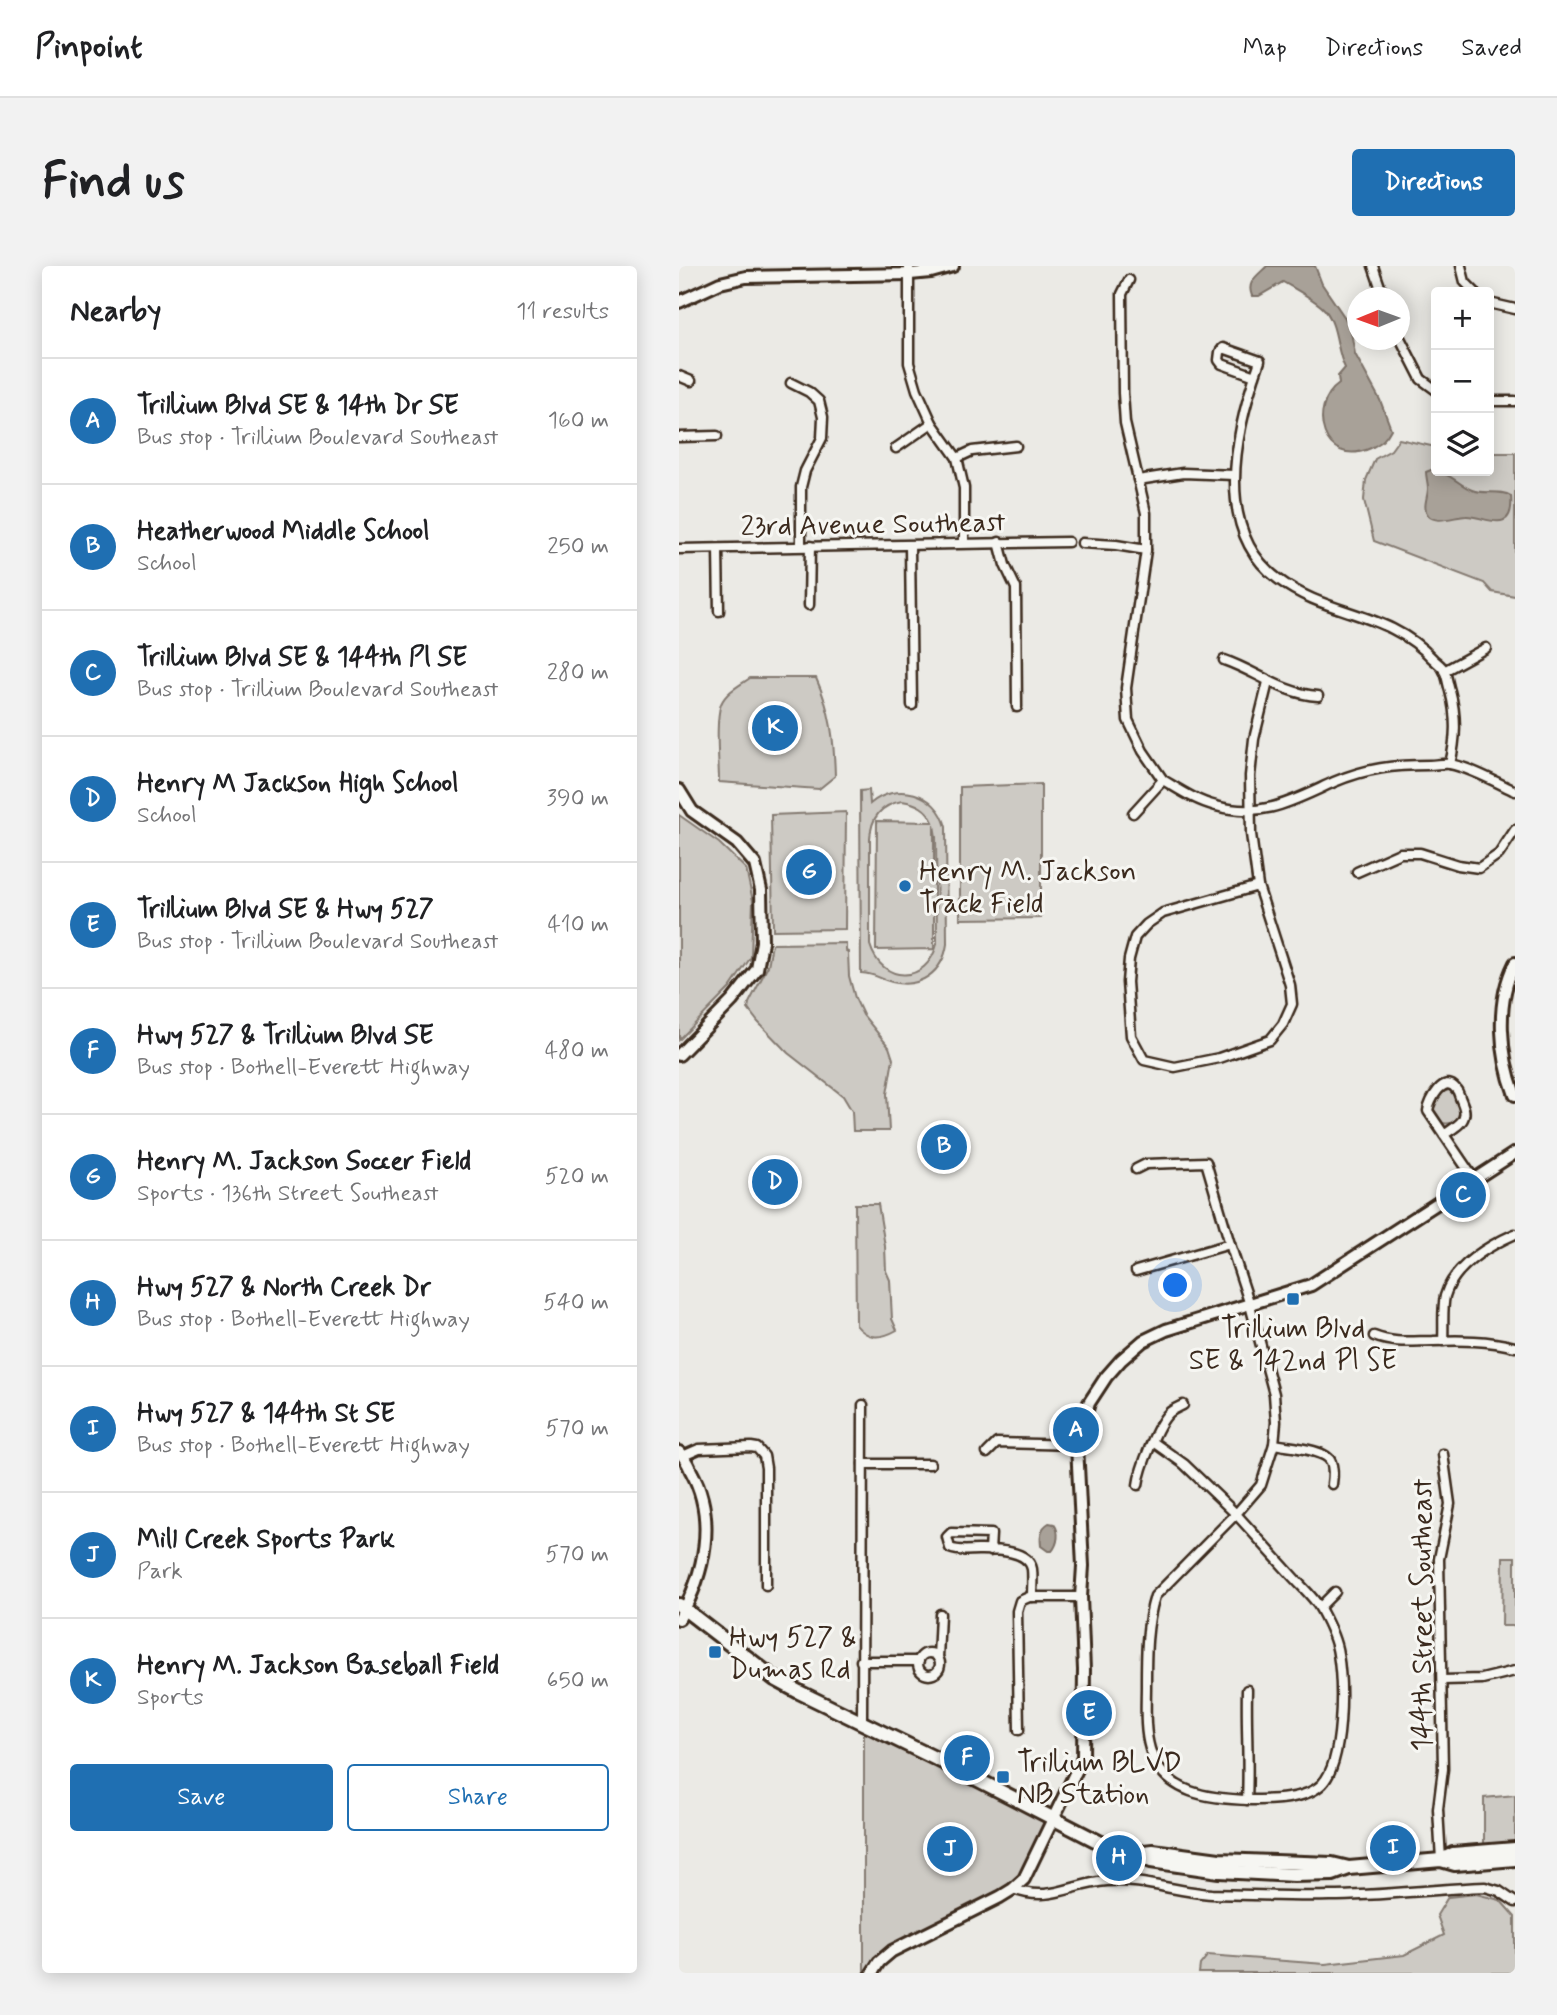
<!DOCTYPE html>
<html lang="en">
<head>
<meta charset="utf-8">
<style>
  body { margin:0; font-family:Mynerve,sans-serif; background:#f2f2f2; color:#202124 }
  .controls { position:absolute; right:21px; top:21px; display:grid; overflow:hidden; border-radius:7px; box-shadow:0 4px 18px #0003 }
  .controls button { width:63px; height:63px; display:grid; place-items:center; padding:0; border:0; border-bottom:2px solid #e0e0e0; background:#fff; color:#202124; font:35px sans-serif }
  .compass { position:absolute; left:668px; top:21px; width:63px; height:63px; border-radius:50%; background:#fff; box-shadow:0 4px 18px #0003; rotate:269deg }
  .you { position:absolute; left:497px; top:1020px; width:24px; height:24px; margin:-18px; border:5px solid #fff; border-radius:50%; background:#1a73e8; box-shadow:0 0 0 10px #1a73e833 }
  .badge { display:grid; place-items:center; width:46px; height:46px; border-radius:50%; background:#1f6fb2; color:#fff; font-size:23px; font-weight:700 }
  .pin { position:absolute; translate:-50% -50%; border:4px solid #fff; box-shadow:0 2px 7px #0006 }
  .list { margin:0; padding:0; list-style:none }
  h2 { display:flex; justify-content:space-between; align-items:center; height:91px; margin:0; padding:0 28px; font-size:30px }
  h2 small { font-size:23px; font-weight:400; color:#757577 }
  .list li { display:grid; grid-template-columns:46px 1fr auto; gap:21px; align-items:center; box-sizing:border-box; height:126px; padding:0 28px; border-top:2px solid #e0e0e0 }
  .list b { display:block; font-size:26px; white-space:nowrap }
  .list p { margin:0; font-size:23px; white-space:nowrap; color:#757577 }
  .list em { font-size:23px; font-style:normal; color:#757577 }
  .actions { display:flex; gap:14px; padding:21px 28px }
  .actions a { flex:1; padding:16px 0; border:2px solid #1f6fb2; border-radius:7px; text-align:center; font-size:24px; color:#1f6fb2 }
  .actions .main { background:#1f6fb2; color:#fff }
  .icon { flex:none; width:38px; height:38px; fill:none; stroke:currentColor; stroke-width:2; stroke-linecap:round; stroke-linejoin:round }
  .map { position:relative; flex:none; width:836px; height:1707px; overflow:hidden; border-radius:7px }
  header { display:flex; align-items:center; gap:42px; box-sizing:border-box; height:98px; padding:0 35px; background:#fff; border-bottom:2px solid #e0e0e0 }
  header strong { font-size:33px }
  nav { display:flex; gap:38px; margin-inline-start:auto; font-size:24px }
  .intro { display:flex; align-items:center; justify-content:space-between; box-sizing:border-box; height:168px; padding:0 42px }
  h1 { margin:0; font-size:49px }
  .button { padding:18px 32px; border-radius:7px; background:#1f6fb2; color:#fff; font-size:24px; font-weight:700 }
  main { display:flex; gap:42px; padding:0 42px }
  aside { flex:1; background:#fff; border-radius:7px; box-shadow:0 4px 18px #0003 }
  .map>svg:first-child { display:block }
  .green { fill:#cdcac4; stroke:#847a71; stroke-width:2; fill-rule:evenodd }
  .water { fill:#a8a198; stroke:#7c7167; stroke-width:2 }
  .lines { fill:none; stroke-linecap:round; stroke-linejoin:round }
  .minor-casing { stroke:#3b2a1e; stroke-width:13 }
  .tertiary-casing { stroke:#3b2a1e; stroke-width:16 }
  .primary-casing { stroke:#3b2a1e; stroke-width:18 }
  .minor { stroke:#f6f6f2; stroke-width:8 }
  .tertiary { stroke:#f6f6f2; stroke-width:10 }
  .primary { stroke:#f6f6f2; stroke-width:12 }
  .poi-dot { fill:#1f6fb2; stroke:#f6f6f2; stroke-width:2.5 }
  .labels { text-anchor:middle; stroke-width:6; stroke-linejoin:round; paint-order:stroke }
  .street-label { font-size:28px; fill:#3b2a1e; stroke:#f6f6f2 }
  .poi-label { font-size:28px; fill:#3b2a1e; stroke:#f6f6f2; text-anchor:start }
</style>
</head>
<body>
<header>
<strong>Pinpoint</strong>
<nav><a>Map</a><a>Directions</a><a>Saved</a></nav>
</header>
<div class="intro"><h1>Find us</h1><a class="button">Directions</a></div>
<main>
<aside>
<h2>Nearby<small>11 results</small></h2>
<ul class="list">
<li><span class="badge">A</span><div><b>Trillium Blvd SE &amp; 14th Dr SE</b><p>Bus stop · Trillium Boulevard Southeast</p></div><em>160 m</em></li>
<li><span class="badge">B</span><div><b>Heatherwood Middle School</b><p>School</p></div><em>250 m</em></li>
<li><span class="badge">C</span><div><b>Trillium Blvd SE &amp; 144th Pl SE</b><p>Bus stop · Trillium Boulevard Southeast</p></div><em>280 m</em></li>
<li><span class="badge">D</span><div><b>Henry M Jackson High School</b><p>School</p></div><em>390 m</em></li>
<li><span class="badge">E</span><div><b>Trillium Blvd SE &amp; Hwy 527</b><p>Bus stop · Trillium Boulevard Southeast</p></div><em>410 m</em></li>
<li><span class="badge">F</span><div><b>Hwy 527 &amp; Trillium Blvd SE</b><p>Bus stop · Bothell-Everett Highway</p></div><em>480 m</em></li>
<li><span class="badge">G</span><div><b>Henry M. Jackson Soccer Field</b><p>Sports · 136th Street Southeast</p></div><em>520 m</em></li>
<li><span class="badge">H</span><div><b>Hwy 527 &amp; North Creek Dr</b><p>Bus stop · Bothell-Everett Highway</p></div><em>540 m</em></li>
<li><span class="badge">I</span><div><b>Hwy 527 &amp; 144th St SE</b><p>Bus stop · Bothell-Everett Highway</p></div><em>570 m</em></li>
<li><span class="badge">J</span><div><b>Mill Creek Sports Park</b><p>Park</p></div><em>570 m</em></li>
<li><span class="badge">K</span><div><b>Henry M. Jackson Baseball Field</b><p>Sports</p></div><em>650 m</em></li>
</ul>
<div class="actions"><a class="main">Save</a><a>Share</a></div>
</aside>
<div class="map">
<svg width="836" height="1707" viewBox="0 0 836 1707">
  <rect width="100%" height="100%" fill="#ebeae5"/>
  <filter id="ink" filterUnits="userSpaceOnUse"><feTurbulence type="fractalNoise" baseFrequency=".0143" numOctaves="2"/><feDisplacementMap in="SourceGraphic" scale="14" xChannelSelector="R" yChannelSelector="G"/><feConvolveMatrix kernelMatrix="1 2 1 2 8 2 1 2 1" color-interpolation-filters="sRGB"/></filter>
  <g filter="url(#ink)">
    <g class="green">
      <path d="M720,173l37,8v24h53v-18h26v143l-23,-4 -8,-9 -110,-42 -10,-41 2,-20 9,-21 16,-9z"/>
      <path d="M71,412h66c15,33 18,62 19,98l-16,13 -100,-7c0,-20 -4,-61 2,-78 5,-12 19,-19 29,-26z"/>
      <path d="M362,518v134l-81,1v-132z"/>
      <path d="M190,524l1,14c26,-23 67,-12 76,23l1,117c-4,28 -27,45 -55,38 -14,-3 -14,-8 -31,-9l-1,-182zM223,535c14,2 25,7 31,21l-56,-1 -1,129 58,-1v-124l2,12 1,107c-10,40 -55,41 -67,1v-106c1,-22 11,-34 32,-38z"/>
      <path d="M167,546l-1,117 -72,1 -2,-115z"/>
      <path d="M0,549l40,28 27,26 7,32 -2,56 -21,31 -51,52z"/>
      <path d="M167,677v8l2,1 1,24 6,22 8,17 26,32 4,12 -6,35 2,37h-36l-1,-20 -9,-15 -55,-43 -30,-31 -10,-13 1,-6 19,-37 4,-22z"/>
      <path d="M770,824c6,5 11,18 10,26 -3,5 -10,9 -16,7l-10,-15 7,-15z"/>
      <path d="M176,938h23l7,42 1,25 4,9 2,39 5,11c-16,9 -29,10 -41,-5z"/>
      <path d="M824,1291h12v69h-13z"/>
      <path d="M185,1460l186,93 -28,59 -11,11 -81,40 -60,44h-6z"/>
      <path d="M836,1529v54l-31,2v-53z"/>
      <path d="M797,1628l24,6 15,17v56h-316l1,-8 8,-10 117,9 79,-9 40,-20 -7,-20 11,-18z"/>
    </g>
    <g class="water">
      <path d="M588,0h48l7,18 23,34 6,14 4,22 25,46 11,29c-5,10 -10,14 -20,19 -49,22 -64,-42 -32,-64l-1,-8 7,-8c-9,-17 -7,-42 -20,-58 -9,-10 -30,-21 -42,-28l-24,14h-7c-6,-14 5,-20 15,-30z"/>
      <path d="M757,202v3c14,2 23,14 36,19 12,5 29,-1 39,6 4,42 -28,19 -45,20 -10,0 -31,9 -38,-1 -6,-8 0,-18 0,-27 0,-5 -2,-11 -2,-16z"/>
      <path d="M370,1257l5,1c6,8 4,20 -2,27h-4l-7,-5c-1,-9 -1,-18 8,-23z"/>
    </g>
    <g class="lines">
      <defs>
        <g id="minor">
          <path d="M230,0v97l8,27 15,33 25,35 7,30v55"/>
          <path d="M694,0l11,32"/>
          <path d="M782,0l4,16 10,10"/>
          <path d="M450,14l-7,14 1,99 2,30 21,90v37l-20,138 2,32 15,31 20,29 -30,33"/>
          <path d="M810,37l26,6"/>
          <path d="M720,70l22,43 15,11"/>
          <path d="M0,110l12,5"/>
          <path d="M576,110l-33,-12 -3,-4 1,-8 3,-4 37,13c-24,67 -49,168 18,218 50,38 110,31 155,80 3,3 9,7 11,11 3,6 4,15 6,21 7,26 6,48 0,73"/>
          <path d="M112,117l18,9 10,9 4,16 -1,21 -17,33 -4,16v59"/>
          <path d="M810,135h26"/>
          <path d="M0,171l38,-1"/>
          <path d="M217,182l36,-25"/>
          <path d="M278,192l15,-7 44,-5"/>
          <path d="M459,214l45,-7 51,2"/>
          <path d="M320,276l6,23 11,23 1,119"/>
          <path d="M403,277l34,2 30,5"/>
          <path d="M231,280l2,159"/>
          <path d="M0,283l389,-7"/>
          <path d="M39,283l1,62"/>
          <path d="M130,339l1,-59"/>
          <path d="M545,394c32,11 59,34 94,36"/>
          <path d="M765,405l42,-23"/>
          <path d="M484,514c17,10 33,21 53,26 47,13 78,-6 118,-24 33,-14 60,-17 95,-17 7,0 15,-2 21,-1 21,4 46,18 65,27"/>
          <path d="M678,606l43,-19h20l38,12 21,3 20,-14 16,-24"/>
          <path d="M579,620l-95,27 -16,11 -12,13 -6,22 -2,23 4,54 13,24 31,7 44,-9 51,-18 13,-16 9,-20 -2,-19 -32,-99 -7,-52 -1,-58 4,-37 14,-57"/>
          <path d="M765,869c6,-5 19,-11 20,-19 2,-5 -1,-11 -3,-16 -2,-4 -2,-8 -5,-11 -12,-16 -27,12 -28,22l46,68"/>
          <path d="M457,903l10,-5 60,-2 24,82 20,61 24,89 2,28 -2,22 -13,41 -25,29c19,21 38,42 57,63 9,10 22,21 28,33 7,13 15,29 17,44 5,30 6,107 -16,130 -16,16 -51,16 -71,16 -41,-1 -88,-6 -101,-51 -6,-20 -4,-43 -4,-64 0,-31 0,-60 9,-89l81,-82 -52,-50 -31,-22"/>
          <path d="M457,1005l94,-27"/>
          <path d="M695,1070c20,8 39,5 59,5 28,-1 55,-1 82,6"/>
          <path d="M764,1075c1,-14 -1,-32 2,-45 9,-30 43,-50 70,-62"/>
          <path d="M595,1178c14,3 52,5 57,18 3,7 2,15 1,22"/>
          <path d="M308,1187l10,-10 80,2"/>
          <path d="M4,1190l16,-7 52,-2 6,1 7,8 2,12v117"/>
          <path d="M184,1198h67"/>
          <path d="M459,1219c2,-16 19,-61 31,-72 3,-3 10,-6 14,-8"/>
          <path d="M311,1285l1,-17 -40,-1 -4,4 3,11c9,4 19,2 28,2 16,0 50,-1 54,19 1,8 0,19 0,28"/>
          <path d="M641,1341l15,-15"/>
          <circle cx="250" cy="1398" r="11"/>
          <path d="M259,1392l2,-44"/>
          <path d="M182,1395h58"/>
          <path d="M764,1414l39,-1 33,-8"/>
          <path d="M183,1456l1,-317"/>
          <path d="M340,1464l-2,-119 3,-10 9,-4h52"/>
          <path d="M568,1534c2,-37 -1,-73 0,-110"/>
          <path d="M762,1594l-3,-51 5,-40 -4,-210 11,-55 -7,-50"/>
          <path d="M334,1623c37,14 57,-5 94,-8 36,-2 70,11 105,13 39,1 79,3 118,2 51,0 103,-7 155,-9l14,4 16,11"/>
        </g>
        <g id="tertiary">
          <path d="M0,36l41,-19 26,-6 164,-3 21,-2 22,-6"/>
          <path d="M0,524l13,21 45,32 18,21 6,26 1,52 -5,27 -25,32 -53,54"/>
          <path d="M836,697c-20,40 -15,92 0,132"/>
          <path d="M0,1186c6,5 9,12 12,19 26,47 14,103 -12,148"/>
          <path d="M193,1707l7,-11 13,-11 108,-54 13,-8 11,-10 59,-122 1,-87 -3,-73 2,-31 -6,-121 12,-42 17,-26 15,-17 22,-19 23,-11 145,-45 204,-132"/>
        </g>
        <g id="primary">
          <path d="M0,1339l96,74 24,13 158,77 144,74 35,10 15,8 68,10 75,4 39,-1 16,-6 92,-8 14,4 60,-5"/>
          <path d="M457,1587l17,-2 66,9 113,4 17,4"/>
          <path d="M762,1594l12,-6 62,-5"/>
        </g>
      </defs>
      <use href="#minor" class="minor-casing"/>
      <use href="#tertiary" class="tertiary-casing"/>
      <use href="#primary" class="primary-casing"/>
      <use href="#minor" class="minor"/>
      <use href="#tertiary" class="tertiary"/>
      <use href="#primary" class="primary"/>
    </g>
  </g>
  <g class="poi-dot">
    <circle cx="226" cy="620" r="7"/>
    <rect x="607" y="1026" width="14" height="14" rx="3.5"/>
    <rect x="29" y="1379" width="14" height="14" rx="3.5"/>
    <rect x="317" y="1504" width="14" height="14" rx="3.5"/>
  </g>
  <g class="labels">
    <g class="street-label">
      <text transform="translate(194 257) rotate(-1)" y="10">23rd Avenue Southeast</text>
      <text transform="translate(742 1349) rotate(-90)" y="10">144th Street Southeast</text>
    </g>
    <g class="poi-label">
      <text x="240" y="614">Henry M. Jackson<tspan x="240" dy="32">Track Field</tspan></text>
      <text x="614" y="1071" text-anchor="middle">Trillium Blvd<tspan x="614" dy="32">SE &amp; 142nd Pl SE</tspan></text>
      <text x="50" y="1380">Hwy 527 &amp;<tspan x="50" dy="32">Dumas Rd</tspan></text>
      <text x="338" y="1505">Trillium BLVD<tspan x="338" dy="32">NB Station</tspan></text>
    </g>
  </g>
</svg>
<div class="controls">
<button>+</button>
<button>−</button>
<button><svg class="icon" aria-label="layers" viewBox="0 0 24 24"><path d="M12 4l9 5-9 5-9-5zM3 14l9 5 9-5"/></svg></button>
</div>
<svg class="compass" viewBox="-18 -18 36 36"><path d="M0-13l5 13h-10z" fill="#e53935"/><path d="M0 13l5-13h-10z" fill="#757577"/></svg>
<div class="you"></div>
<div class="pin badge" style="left:397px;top:1164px">A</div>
<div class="pin badge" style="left:265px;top:881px">B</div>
<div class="pin badge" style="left:784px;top:929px">C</div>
<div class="pin badge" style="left:96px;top:916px">D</div>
<div class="pin badge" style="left:410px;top:1447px">E</div>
<div class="pin badge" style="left:288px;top:1492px">F</div>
<div class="pin badge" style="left:130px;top:606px">G</div>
<div class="pin badge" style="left:440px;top:1592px">H</div>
<div class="pin badge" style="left:714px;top:1582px">I</div>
<div class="pin badge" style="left:271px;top:1583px">J</div>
<div class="pin badge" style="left:96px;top:462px">K</div>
</div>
</main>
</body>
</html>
